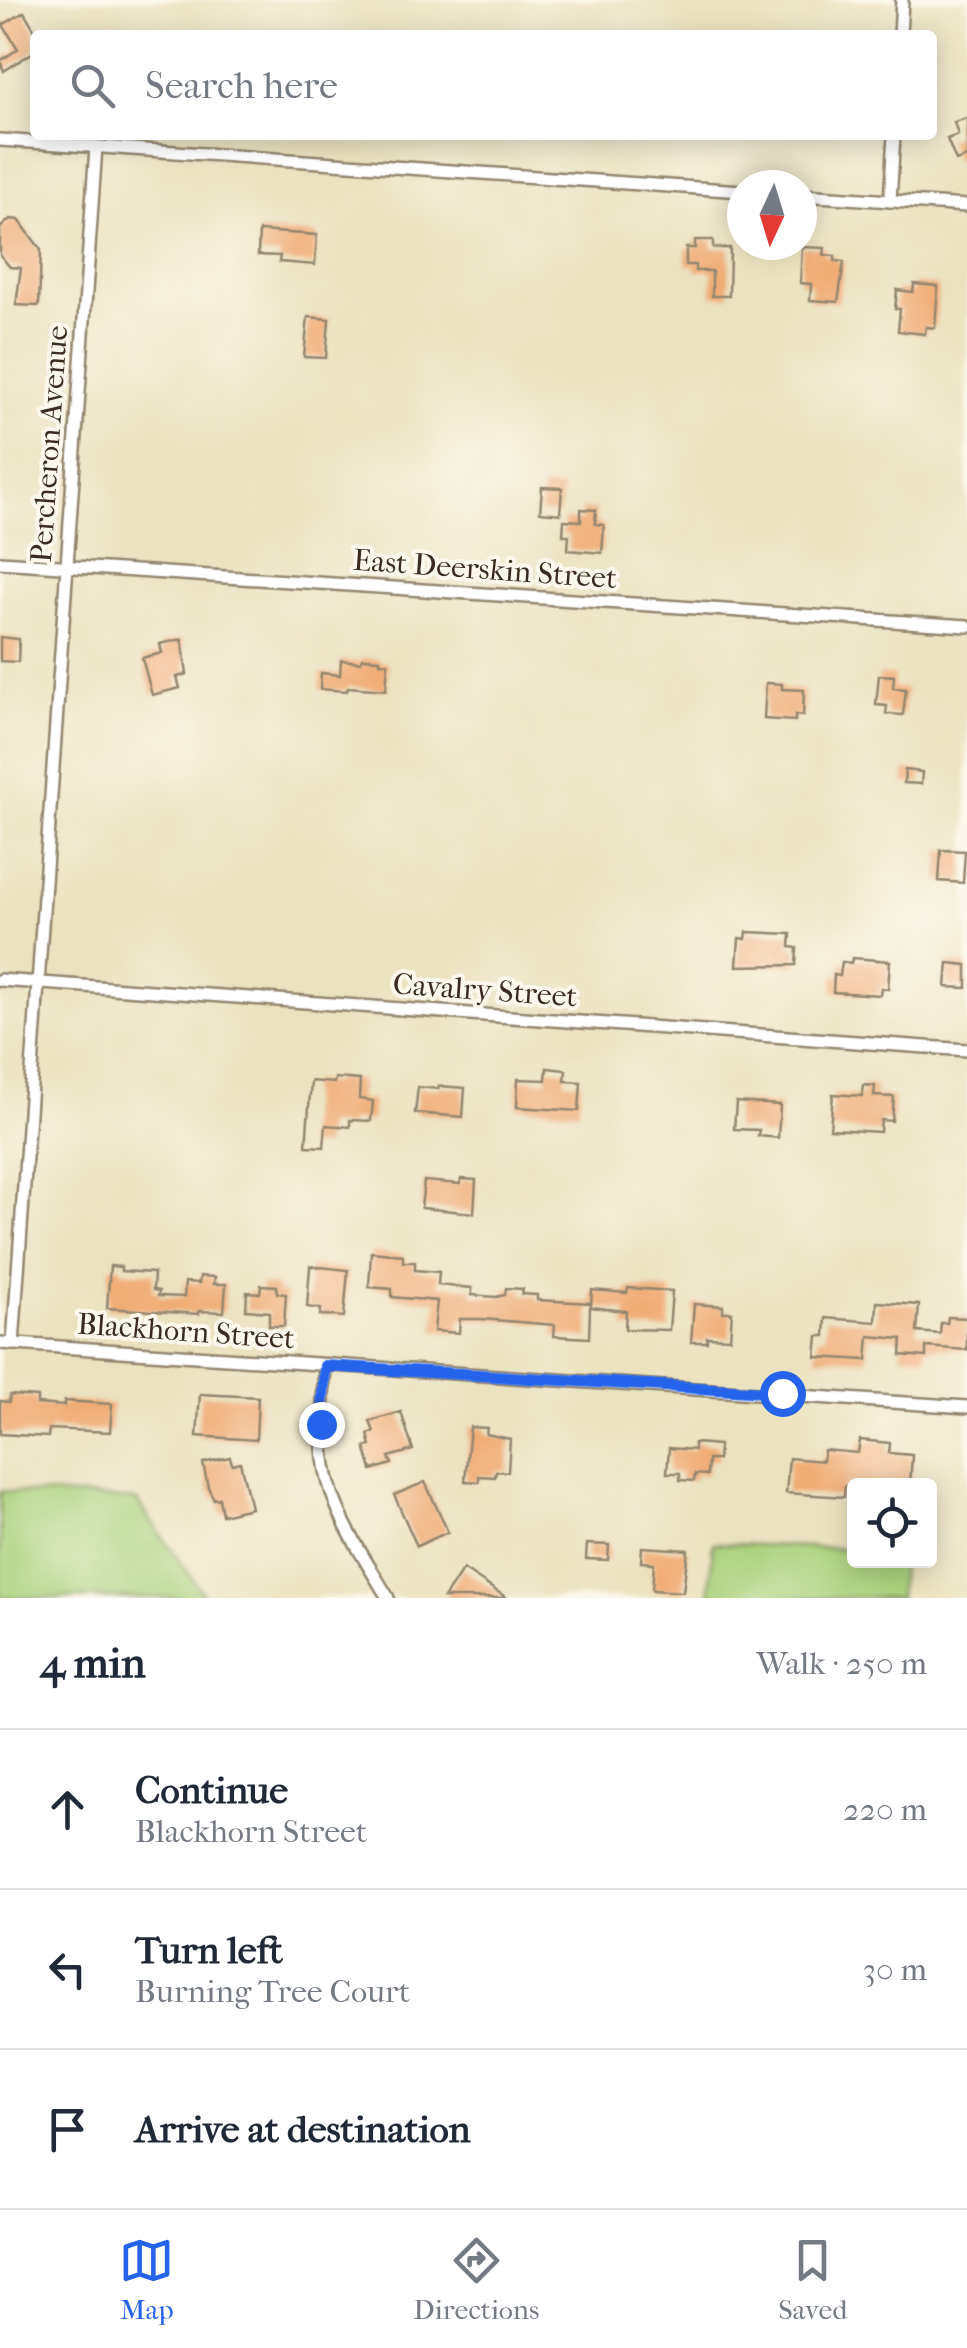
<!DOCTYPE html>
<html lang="en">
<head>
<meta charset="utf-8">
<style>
  body { margin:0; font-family:"IM FELL French Canon",serif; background:#f2f2f3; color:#1f2937 }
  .controls { position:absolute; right:30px; bottom:30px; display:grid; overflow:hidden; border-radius:10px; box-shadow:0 5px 25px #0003 }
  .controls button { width:90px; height:90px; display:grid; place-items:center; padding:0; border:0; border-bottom:2px solid #e0e1e3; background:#fff; color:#1f2937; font:50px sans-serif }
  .compass { position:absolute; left:727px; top:170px; width:90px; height:90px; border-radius:50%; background:#fff; box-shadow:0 5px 25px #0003; rotate:184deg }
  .stop { position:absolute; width:30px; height:30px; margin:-22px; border:8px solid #2563eb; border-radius:50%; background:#fff }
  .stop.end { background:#2563eb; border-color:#fff; box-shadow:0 2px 10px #0008 }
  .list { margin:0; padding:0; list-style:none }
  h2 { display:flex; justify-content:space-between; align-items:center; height:130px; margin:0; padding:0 40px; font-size:42px }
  h2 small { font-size:32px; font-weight:400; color:#747a83 }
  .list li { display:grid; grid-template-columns:65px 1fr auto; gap:30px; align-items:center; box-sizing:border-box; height:160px; padding:0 40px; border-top:2px solid #e0e1e3 }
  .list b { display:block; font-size:38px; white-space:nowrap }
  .list p { margin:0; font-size:32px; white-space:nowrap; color:#747a83 }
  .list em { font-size:32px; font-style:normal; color:#747a83 }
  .icon { flex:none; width:55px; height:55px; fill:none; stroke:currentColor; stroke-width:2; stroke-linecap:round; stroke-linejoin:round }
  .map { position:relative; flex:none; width:967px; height:1598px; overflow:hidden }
  .search { position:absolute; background:#fff; box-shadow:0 5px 25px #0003; left:30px; right:30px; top:30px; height:110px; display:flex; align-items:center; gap:25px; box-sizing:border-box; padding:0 35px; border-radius:10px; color:#747a83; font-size:38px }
  .sheet { height:610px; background:#fff }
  nav { display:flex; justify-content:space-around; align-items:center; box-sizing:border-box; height:140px; border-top:2px solid #e0e1e3; background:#fff; font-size:28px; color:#747a83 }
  nav a { display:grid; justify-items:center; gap:5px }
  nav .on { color:#2563eb }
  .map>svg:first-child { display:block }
  .green { fill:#aad17c; stroke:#727e4d; stroke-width:2.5 }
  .building { fill:#f0ac74 }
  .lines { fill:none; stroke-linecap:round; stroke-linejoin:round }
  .street-casing { stroke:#93866f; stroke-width:16 }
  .street { stroke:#fff; stroke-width:11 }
  .route { stroke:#2563eb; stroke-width:12 }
  .labels { text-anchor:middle; stroke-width:8; stroke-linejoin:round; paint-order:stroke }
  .street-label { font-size:30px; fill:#3b2a1e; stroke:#fbf7ec }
</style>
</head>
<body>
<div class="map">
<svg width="967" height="1598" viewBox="0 0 967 1598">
  <rect width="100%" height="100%" fill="#fbf7ec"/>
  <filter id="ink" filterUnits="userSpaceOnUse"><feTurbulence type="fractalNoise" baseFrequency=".01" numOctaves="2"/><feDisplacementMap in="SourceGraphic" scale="20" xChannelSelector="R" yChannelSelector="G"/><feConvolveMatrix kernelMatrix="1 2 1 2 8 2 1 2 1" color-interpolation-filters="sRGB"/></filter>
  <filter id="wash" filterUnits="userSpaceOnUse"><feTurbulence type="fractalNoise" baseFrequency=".0048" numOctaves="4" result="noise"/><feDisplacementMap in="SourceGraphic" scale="40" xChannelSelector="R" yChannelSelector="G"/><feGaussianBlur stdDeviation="2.25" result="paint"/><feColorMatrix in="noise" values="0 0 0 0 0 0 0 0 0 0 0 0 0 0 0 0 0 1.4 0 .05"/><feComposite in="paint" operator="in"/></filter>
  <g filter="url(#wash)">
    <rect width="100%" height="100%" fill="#ebe2c0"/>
    <g class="green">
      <path d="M0,1491l136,9 70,98h-206z"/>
      <path d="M713,1543l141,6v11l47,1 -2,37h-190z"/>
    </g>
    <g id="blocks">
      <g class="building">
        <path d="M24,12l11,18v21l-31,20 -4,-10 18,-12 -15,-24z"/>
        <path d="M967,118v39l-11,4 -9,-22 11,-4 -4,-13z"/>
        <path d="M10,219l9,1 22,30 -2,56 -23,-1 5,-37 -11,-1 -10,-12v-27z"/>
        <path d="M259,231l58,4 -2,30 -36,-3 1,-6 -22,-1z"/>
        <path d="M695,240h18v8h17l-1,48h-17v-25h-17v-6h-9v-17h9z"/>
        <path d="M802,247l23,1 -1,7 11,1v5l9,1 -6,40 -28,-2 1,-16 -11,-1z"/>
        <path d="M914,284l24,2 -3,42 -9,-1 -1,7 -27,-3 2,-22h-5l2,-19 16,2z"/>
        <path d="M308,317l21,2 -3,39 -22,-1z"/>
        <path d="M542,487l20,1 -2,26 -20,-2z"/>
        <path d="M581,509l15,1 -1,14 9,1 -2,28 -34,-3 1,-15h-6l1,-15 17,1z"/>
        <path d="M0,637l19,2 -1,23 -18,-1z"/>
        <path d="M182,639l5,35 -10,3 3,11 -28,7 -10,-37 20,-5 -2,-9z"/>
        <path d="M362,658l18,1v3l8,1 -2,27 -38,-3 -1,4 -27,-2 1,-16 19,2 1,-15 20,2z"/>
        <path d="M879,675l15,1 -1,12 13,1 -3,26 -17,-1 1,-8 -11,-1z"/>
        <path d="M766,683l16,1v5l22,1 -1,26 -8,-1v6l-31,-2z"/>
        <path d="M905,770l17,2 -1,12 -17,-1z"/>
        <path d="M941,850l24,1 -2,32 -24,-2z"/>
        <path d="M747,932l44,2 -1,13 7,1 -1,17 -59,1 2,-28 7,1z"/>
        <path d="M852,958l38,3 -2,28 -7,-1 -1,7 -47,-3 1,-17 6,1 2,-14 9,1z"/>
        <path d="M948,963l19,2v23l-21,-1z"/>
        <path d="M547,1068l19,2 -1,11 16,1 -2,29 -62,-4 1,-28 28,1z"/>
        <path d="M335,1078l25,2 -1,19 14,2 -2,20 -21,-1v7l-24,-2 -2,22 -18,-1 5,-65 23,2z"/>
        <path d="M863,1085l12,1 -1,10 20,1 -2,24 -11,-1 -1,12 -50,-3 3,-35 29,2z"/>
        <path d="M439,1086l26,2 -2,29 -48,-4 3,-26 20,2z"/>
        <path d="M736,1102l44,3 -2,33 -20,-2 1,-6 -25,-1z"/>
        <path d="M461,1179l15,1 -2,33 -53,-5 3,-27 36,3z"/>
        <path d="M371,1252l32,3v7h12v8l24,2 -1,13 34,3v7l24,2 9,-2 1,-7 17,1 -1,5 15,1v5l54,3v3l1,-16 35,3 1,-5 44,3 -3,39 -44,-1 1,-18 -36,-4 -1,31 -35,-2 1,-11 -73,-6h-22l-1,14 -25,-2 3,-30 -45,-4v-8l-23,-2z"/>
        <path d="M110,1266l11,1v4l33,2 -1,17 6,1 -1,5 26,1 1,-15 14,1 1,-7 15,1 -1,7h12l-2,28 -25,-1v3l-92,-6z"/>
        <path d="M310,1266l38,4 -4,47 -24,-2 1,-6 -14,-2z"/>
        <path d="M261,1285l16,1v7l9,1 -2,32h-15v-14l-23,-2 1,-18 13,1z"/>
        <path d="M877,1302l42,3 -2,27 23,2 1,-11h6l1,-6 19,1v32l-41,-3v10l-25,-2 1,-16 -33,-3 -2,24 -51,-3 2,-21h7l1,-18 50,4z"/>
        <path d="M694,1304l29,2v6h9l-2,26 -23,-1v5h-16z"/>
        <path d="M200,1394l58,3 -2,43 -59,-4z"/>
        <path d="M10,1395l27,2v7l27,2v-5l48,3 -2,28 -61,-3 -1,8 -48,-3v-33l9,1z"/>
        <path d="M401,1412l12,38 -24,7 3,7 -20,6 -7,-23 6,-1 -3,-12 6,-2 -4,-11z"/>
        <path d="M470,1427l17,1 -1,6 24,5 -2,33 -12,-1 -1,6 -16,-1v6l-14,-1z"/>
        <path d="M860,1440l30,3 -1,10 23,2 -2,31h-65l-1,11 -58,-4 3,-35 34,3 1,-11 34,3z"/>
        <path d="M694,1443l25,2 -1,15h-10l-1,15 -12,-1 -1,7 -14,-1v-7h-13l2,-25 25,2z"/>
        <path d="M230,1457l2,7 8,-2 11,46 -29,7 -3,-17 -5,1 -6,-12 -5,-24z"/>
        <path d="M425,1482l23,50 -31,14 -23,-51z"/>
        <path d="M587,1544l22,1 -1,15 -22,-1z"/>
        <path d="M642,1547l46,3 -5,42 -31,-2 2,-27 -13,-1z"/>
        <path d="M463,1569l44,29h-63z"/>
      </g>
    </g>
  </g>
  <g filter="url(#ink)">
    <use href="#blocks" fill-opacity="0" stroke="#93866f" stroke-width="2.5"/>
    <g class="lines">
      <defs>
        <g id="street">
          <path d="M900,35l2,-35"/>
          <path d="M0,140l742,51"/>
          <path d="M802,195l165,11"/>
          <path d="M890,201l4,-66"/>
          <path d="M0,562l967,64"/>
          <path d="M0,980l967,70"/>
          <path d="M0,1343l967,64"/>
          <path d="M13,1344l83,-1197"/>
          <path d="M325,1366c-2,33 -5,67 0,100 8,48 39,91 63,132"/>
        </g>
      </defs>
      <use href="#street" class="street-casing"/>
      <use href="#street" class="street"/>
    </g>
  </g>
  <g class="lines" filter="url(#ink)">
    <path class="route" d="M321,1424l4,-58 457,27"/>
  </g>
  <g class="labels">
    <g class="street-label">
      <text transform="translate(49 444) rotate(-86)" y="10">Percheron Avenue</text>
      <text transform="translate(485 569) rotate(4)" y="10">East Deerskin Street</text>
      <text transform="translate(485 990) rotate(4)" y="10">Cavalry Street</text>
      <text transform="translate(186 1331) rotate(4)" y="10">Blackhorn Street</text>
    </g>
  </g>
</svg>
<div class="controls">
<button><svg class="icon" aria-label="locate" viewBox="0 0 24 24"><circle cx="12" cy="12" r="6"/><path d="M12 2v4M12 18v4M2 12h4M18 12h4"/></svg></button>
</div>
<svg class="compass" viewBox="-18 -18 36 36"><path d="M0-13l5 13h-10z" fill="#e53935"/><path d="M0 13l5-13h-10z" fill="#747a83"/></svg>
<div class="stop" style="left:782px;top:1393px"></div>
<div class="stop end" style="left:321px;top:1424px"></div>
<div class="search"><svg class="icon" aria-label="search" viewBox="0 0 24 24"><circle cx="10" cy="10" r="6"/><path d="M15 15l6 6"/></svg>Search here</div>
</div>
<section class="sheet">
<h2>4 min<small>Walk · 250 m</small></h2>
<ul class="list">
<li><svg class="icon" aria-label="ahead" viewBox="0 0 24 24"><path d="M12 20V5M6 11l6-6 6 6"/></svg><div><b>Continue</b><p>Blackhorn Street</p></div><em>220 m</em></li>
<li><svg class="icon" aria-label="left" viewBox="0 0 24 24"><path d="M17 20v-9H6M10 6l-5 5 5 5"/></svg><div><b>Turn left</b><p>Burning Tree Court</p></div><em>30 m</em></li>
<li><svg class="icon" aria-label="arrive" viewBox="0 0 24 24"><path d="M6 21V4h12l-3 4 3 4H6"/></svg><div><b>Arrive at destination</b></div></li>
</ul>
</section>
<nav>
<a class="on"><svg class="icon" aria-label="map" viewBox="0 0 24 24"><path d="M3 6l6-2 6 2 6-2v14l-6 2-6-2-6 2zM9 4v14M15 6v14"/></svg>Map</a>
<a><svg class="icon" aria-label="directions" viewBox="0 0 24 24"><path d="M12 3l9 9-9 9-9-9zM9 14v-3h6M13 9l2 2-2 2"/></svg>Directions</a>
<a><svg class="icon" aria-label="saved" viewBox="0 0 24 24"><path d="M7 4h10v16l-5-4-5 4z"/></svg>Saved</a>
</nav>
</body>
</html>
